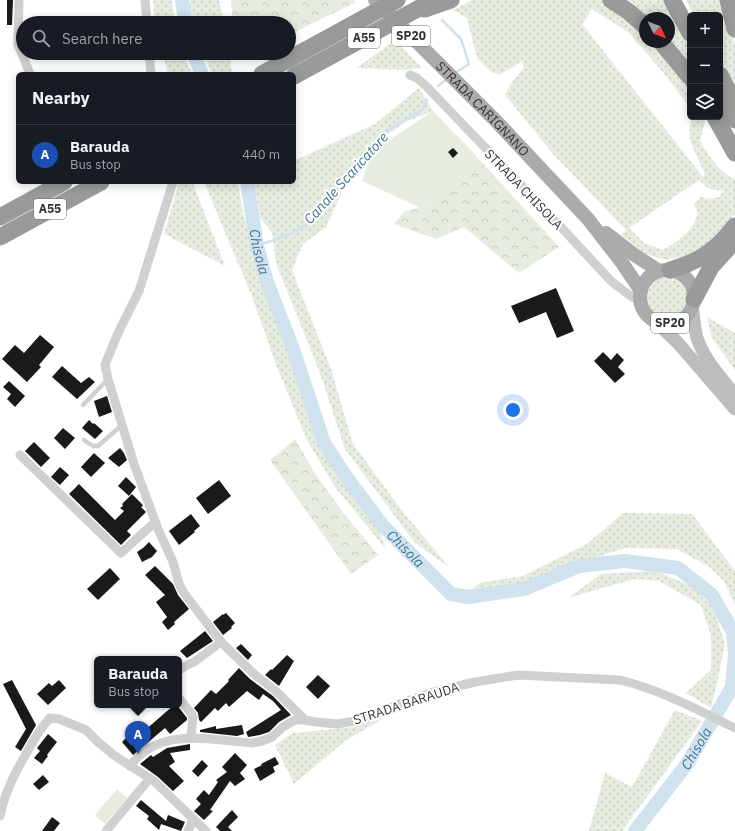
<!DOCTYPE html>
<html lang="en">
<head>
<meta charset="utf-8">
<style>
  body { margin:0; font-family:"IBM Plex Sans",sans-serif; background:#20242c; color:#f1f3f6 }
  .controls { position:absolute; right:12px; top:12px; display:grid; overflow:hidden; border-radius:6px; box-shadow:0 2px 10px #0003 }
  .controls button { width:36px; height:36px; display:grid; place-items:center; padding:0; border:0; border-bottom:1px solid #363941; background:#171b24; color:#f1f3f6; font:20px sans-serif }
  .compass { position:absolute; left:639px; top:12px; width:36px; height:36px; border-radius:50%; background:#171b24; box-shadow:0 2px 10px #0003; rotate:133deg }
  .you { position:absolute; left:513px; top:410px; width:14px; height:14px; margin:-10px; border:3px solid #fff; border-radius:50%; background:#1a73e8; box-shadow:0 0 0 6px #1a73e833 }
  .badge { display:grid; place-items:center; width:26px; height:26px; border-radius:50%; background:#ea580c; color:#fff; font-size:13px; font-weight:700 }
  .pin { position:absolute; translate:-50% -33px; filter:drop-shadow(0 1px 2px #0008) }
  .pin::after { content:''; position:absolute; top:21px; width:14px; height:12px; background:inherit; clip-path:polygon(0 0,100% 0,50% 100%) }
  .popup { position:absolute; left:94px; top:656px; width:88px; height:52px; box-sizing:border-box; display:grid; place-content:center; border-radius:6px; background:#171b24; filter:drop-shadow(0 1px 3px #0005); font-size:13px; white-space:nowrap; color:#9ea1a6 }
  .popup b { font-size:15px; color:#f1f3f6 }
  .popup::after { content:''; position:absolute; left:50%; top:100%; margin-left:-8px; border:8px solid transparent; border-top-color:#171b24 }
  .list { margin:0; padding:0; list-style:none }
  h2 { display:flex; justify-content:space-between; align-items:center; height:52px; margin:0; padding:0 16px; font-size:17px }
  h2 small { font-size:13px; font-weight:400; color:#9ea1a6 }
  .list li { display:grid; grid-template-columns:26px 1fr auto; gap:12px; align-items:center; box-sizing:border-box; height:60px; padding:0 16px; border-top:1px solid #363941 }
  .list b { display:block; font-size:15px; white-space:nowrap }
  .list p { margin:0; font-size:13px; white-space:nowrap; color:#9ea1a6 }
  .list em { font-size:13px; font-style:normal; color:#9ea1a6 }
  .icon { flex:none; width:22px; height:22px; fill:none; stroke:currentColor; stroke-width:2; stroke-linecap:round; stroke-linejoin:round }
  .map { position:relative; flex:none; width:735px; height:831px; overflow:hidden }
  .search { position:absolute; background:#171b24; box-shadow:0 2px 10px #0003; left:16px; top:16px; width:280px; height:44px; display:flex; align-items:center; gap:10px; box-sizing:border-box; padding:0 14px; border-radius:22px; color:#9ea1a6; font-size:15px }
  .panel { position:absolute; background:#171b24; box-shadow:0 2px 10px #0003; left:16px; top:72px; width:280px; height:112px; border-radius:6px }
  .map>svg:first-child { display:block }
  .grass { fill:url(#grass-dots); fill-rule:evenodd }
  .forest { fill:url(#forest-crowns) }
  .pitch { fill:#e6ecdf }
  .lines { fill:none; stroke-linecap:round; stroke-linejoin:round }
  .stream { stroke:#cfe2ee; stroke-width:2.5 }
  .river { stroke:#cfe2ee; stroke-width:14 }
  .building { fill:#1a1a1a }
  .lane { stroke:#d0d0d0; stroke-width:4.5 }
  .street { stroke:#d0d0d0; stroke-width:9 }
  .secondary { stroke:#bdbdbd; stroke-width:13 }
  .primary { stroke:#ababab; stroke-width:14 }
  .highway { stroke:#9a9a9a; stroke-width:17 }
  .labels { text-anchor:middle; stroke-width:4; stroke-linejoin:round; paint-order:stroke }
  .shield { fill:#fff; stroke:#707070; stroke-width:1 }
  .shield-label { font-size:12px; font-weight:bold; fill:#333 }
  .street-label { font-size:13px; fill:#333; stroke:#fff }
  .water-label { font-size:14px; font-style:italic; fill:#3f7597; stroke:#fff }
</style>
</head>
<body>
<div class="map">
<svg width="735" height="831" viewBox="0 0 735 831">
  <defs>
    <pattern id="grass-dots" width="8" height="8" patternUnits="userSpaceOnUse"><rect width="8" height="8" fill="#e6ecdf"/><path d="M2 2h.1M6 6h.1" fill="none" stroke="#c6cbc0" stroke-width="1.8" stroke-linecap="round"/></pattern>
    <pattern id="forest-crowns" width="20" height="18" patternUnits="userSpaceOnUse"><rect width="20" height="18" fill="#e6ecdf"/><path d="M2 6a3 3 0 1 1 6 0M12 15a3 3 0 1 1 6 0" fill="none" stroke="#c6cbc0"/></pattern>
  </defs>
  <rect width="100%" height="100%" fill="#fff"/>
  <g class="grass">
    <path d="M153,0h19l3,23h-20z"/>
    <path d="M190,0h29l5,23h-30l-4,-11z"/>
    <path d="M472,0h130l10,5 33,28v9h9l36,43v22l-28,-36 -34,-39 -36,-23 -10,15 121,153 2,-3 -13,-28 -3,-13 3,-16h14l-6,24c10,16 18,30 35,39v33l-9,12 -22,21 -15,9 -24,5 -21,-7 -23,-18 5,-5 -72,-75 -49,-60 9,-16 10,-11 -2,-7 -21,13 -9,-1 -15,-15 -10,-40 -14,-8zM699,180c9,9 12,11 25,10l-5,7 -10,2 -8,-2 -7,7c1,2 3,6 3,9 0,16 -22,30 -34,37l-19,-7 -15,-15z"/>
    <path d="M619,0h50l21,40v31l-21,-29v-24h-24z"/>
    <path d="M686,0h38l11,45v47l-15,-28v-49h-26z"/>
    <path d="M395,40l27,28 -18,2 -47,-2z"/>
    <path d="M163,53h20l9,21h-24z"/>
    <path d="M203,53h26l3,20 -3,1h-17z"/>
    <path d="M419,88l14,23 -28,11 -26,19 -30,35 -23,51 -23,17 -11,26 39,99 22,75 50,68 46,55 -34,-24 -70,-94 -26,-79 -43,-107 -4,-31 -12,-14 -6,-36h40v-21l81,-37z"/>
    <path d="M179,182l14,1 7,19 25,64 -61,-32z"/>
    <path d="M204,182h34l5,31 22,78 27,73 24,73 26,46 37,47 7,19 -51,-62 -28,-47 -30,-73 -26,-73z"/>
    <circle cx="667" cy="297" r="20"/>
    <path d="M707,317l28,16v37l-23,-32z"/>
    <path d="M623,513l69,1 43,57v34l-11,-24 -16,-15 -31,-17 -52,-1 -41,13 -61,24 -51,4 8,-6 43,-7 64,-32z"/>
    <path d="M655,571l37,15 21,22 12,35 -7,36 -7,29 -25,-15 25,-23v-35l-10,-30 -42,-24 -25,-2 -66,19 33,-24z"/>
    <path d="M675,710l27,11 -80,110h-33l16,-58 27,14z"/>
    <path d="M384,718l-39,23 -51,43 -19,-39 18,-12 62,-6z"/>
  </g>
  <g class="forest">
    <path d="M231,0h123l2,2 -67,33v-12h-56z"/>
    <path d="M478,158l81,89 -40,26 -55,-46 -28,12 -42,-15 11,-13 31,-8z"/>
    <path d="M295,439l21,36 26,36 36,44 -27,19 -81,-114z"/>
  </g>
  <g class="pitch">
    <path d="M433,111l45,47 -42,45 -17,4 -57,-26 6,-17 13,-18z"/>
    <path d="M117,789l10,9 -22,26 -10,-9z"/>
  </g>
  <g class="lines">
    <g class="stream">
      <path d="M442,20l19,19 8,25 -14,9"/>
      <path d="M438,86l10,-8"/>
      <path d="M257,246l31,-11 22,-12 45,-58 27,-31 41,-25 4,-9"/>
    </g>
    <g class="river">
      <path d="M182,0l3,23"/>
      <path d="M193,53l9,21"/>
      <path id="s1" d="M247,182l10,64 10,36 26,67 31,94 23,35 36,48 68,68 17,3 56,-8 55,-23 46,-5 53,7 34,27 21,37 2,23"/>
      <path id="s2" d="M635,831l52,-67 45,-77 3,-32"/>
    </g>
  </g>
  <g class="building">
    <path d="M7,0h6l-1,25h-5z"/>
    <path d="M453,148l5,5 -5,5 -5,-6z"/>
    <path d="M556,288l18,43 -17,7 -11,-26 -27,11 -8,-17z"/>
    <path d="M40,335l14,12 -15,18 2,2 -14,15 -25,-23 13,-14 9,8z"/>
    <path d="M603,352l8,8 6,-7 7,7 -6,7 7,7 -10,9 -21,-22z"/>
    <path d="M62,366l19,17 8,-6 6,5 -18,17 -25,-22z"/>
    <path d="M9,381l16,15 -10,11 -8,-8 4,-5 -8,-7z"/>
    <path d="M107,396l5,16 -13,5 -5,-16z"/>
    <path d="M89,420l4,4 1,-1 9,8 -8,8 -13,-11z"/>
    <path d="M63,428l12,10 -10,11 -11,-11z"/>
    <path d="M34,442l16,16 -9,9 -16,-16z"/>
    <path d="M120,448l4,5 3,7 -8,7 -11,-9z"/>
    <path d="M94,453l11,10 -14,14 -10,-10z"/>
    <path d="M60,467l9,8 -9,10 -9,-8z"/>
    <path d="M126,477l10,10 -7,9 -11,-10z"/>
    <path d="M219,480l12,16 -23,18 -12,-16z"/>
    <path d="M79,484l36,36 9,-9 -4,-3 3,-2 -1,-2 10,-10 10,10 1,2 -2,1 5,5 -19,19 4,4 -10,10 -52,-51z"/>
    <path d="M191,514l9,12 -6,5 1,1 -16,13 -10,-14z"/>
    <path d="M149,542l8,9 -5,6 -10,5 -5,-10 6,-4z"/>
    <path d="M155,566l18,18 5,11 11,14 -15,13 1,2 -7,6 -6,-8 5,-5 -11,-15 9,-7 -20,-20z"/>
    <path d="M110,568l10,11 -22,21 -11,-11z"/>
    <path d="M226,613l9,10 -4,4 1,1 -9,7 -10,-13 10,-8v1z"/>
    <path d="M205,631l8,10 -26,17 -7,-7z"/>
    <path d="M241,644l11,11 -4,5 -12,-12z"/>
    <path d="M287,655l7,6 -15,25 -14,-11 6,-6 1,1z"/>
    <path d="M239,668l11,11 23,17 18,19 -12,7 -10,10 -9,3 -12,2 -2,-5 35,-22 -8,-9 -10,-7 -4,6 -12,-9 -18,16 -3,-4 -8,8 -3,-3 -14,14 -2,-2 -1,-7 -4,-5 17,-18 5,4 13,-13 -1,-1z"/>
    <path d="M318,675l12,11 -12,13 -12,-12z"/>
    <path d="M12,680l24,45 -15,26 -6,-4 11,-18 -23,-45z"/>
    <path d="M59,680l7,8 -18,17 -11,-11 12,-11 3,3z"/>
    <path d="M174,705h3l10,13v2l-17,14 -5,-6 -32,27 -11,-13 9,-9 5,5z"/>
    <path d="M242,725l2,9 -7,2 -37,-4v-2l16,-4v3z"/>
    <path d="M48,734l9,8 -10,13 1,1 -6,8 -8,-6 6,-7 -3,-3z"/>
    <path d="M190,744v6l-20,3 5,9 -6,4 15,15 -11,10 -15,-14 -18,-13 11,-9 2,2 14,-9z"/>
    <path d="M235,753l12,12 -7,8 5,6 -10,7 -5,-5 -20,29 3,1 -9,9 -10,-9 7,-7 -5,-5 8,-9 5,5 9,-13 -2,-2 11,-8 -5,-5z"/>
    <path d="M275,757l4,7 -6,3 2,5 -15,9 -6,-12 8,-4 -1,-1z"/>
    <path d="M202,760l6,6 -10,11 -6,-6z"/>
    <path d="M43,775l6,7 -10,8 -6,-6z"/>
    <path d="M141,800l25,21 2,-6 17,7 -4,9 -20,-7 -2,6 -12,-11 2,-3 -13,-10z"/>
    <path d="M232,810l6,7 -10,10 4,4h-12l-4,-4z"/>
    <path d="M52,817l8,6 -6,8h-12z"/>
  </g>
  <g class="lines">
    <g class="lane">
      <path d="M83,405l25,-26"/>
      <path d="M84,440l9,6h5l24,-21"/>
    </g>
    <g class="street">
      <path d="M19,0l-1,44 12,30"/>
      <path d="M145,0l2,23"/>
      <path d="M149,53l2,21"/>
      <path d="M410,75l7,3 10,9 120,125 64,69 17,13 6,4 6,1"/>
      <path d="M173,182l-34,109 -21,42 -13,32 3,14 26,85 24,65 15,33 6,22 5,9 37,49 33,32 23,18 28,28"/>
      <path d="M20,455l101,98 34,-31"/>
      <path d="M179,670l10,-6 5,-2 27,-20"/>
      <path d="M179,698l14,18 -2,21"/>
      <path d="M130,766c30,-40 79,-26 122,-23l10,-2 10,-4 11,-10 12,-7h10l11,2 21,2 29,-5 25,-12 42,-15 42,-10 43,-7 102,5c41,10 78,30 115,48"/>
      <path d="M0,816c5,-25 17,-47 30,-69 6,-11 11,-20 20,-29l9,1 27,11 13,13 16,13 39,25 52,50"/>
      <path d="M106,831l44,-53"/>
      <path d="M188,831l5,-12"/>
    </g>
    <g class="secondary">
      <path d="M692,307c2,10 2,21 5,31 7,21 24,40 38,57"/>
      <path d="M656,322l22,21 57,66"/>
    </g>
    <g class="primary">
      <path id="s3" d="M375,0l121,121 92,98 35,45 18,27"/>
      <path d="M606,233l27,21 26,17"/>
      <circle cx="667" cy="297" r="27"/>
    </g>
    <g class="highway">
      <path d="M611,0l18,12 16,14"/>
      <path d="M672,0l18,33"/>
      <path d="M728,0l7,29"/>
      <path d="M425,9l26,-9"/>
      <path d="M661,42l29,35"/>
      <path d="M262,74l135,-74"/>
      <path d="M720,75l13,25"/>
      <path d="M294,76l140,-76"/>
      <path d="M720,91l15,29"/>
      <path d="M715,117l20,36"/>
      <path d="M0,217l64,-35"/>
      <path d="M0,237l101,-55"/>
      <path d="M670,270c8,-3 16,-5 24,-9 16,-7 30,-21 41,-35"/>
      <path d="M694,299l17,-32 21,-23"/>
    </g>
  </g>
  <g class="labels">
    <g class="shield">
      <rect x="392" y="26" width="38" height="20" rx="3"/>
      <rect x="348" y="28" width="32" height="20" rx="3"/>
      <rect x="34" y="199" width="32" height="20" rx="3"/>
      <rect x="651" y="313" width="38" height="20" rx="3"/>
    </g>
    <g class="shield-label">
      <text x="411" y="40">SP20</text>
      <text x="364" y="42">A55</text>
      <text x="50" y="213">A55</text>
      <text x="670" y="327">SP20</text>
    </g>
    <g class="street-label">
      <text dy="5" stroke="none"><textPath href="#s3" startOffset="153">STRADA CARIGNANO</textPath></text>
      <text transform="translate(524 189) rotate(46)" y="5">STRADA CHISOLA</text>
      <text transform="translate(406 703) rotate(-18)" y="5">STRADA BARAUDA</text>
    </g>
    <g class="water-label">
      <text transform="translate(346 178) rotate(-48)" y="5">Canale Scaricatore</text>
      <text dy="5" stroke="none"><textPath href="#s1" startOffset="71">Chisola</textPath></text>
      <text dy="5" stroke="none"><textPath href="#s1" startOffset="407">Chisola</textPath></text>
      <text dy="5" stroke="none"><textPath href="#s2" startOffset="103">Chisola</textPath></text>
    </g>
  </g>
</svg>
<div class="controls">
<button>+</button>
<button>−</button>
<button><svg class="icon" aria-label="layers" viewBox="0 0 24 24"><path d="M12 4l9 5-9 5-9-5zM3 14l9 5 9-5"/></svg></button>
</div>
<svg class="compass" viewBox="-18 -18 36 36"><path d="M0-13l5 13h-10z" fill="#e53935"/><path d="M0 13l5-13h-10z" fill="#9ea1a6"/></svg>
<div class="you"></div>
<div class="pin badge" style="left:138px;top:754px;background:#1a4fb4">A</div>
<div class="popup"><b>Barauda</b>Bus stop</div>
<div class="search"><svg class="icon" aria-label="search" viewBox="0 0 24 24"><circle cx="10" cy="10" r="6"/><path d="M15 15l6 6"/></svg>Search here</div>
<section class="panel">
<h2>Nearby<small></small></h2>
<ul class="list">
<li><span class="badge" style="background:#1a4fb4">A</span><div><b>Barauda</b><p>Bus stop</p></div><em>440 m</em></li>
</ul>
</section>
</div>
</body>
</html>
